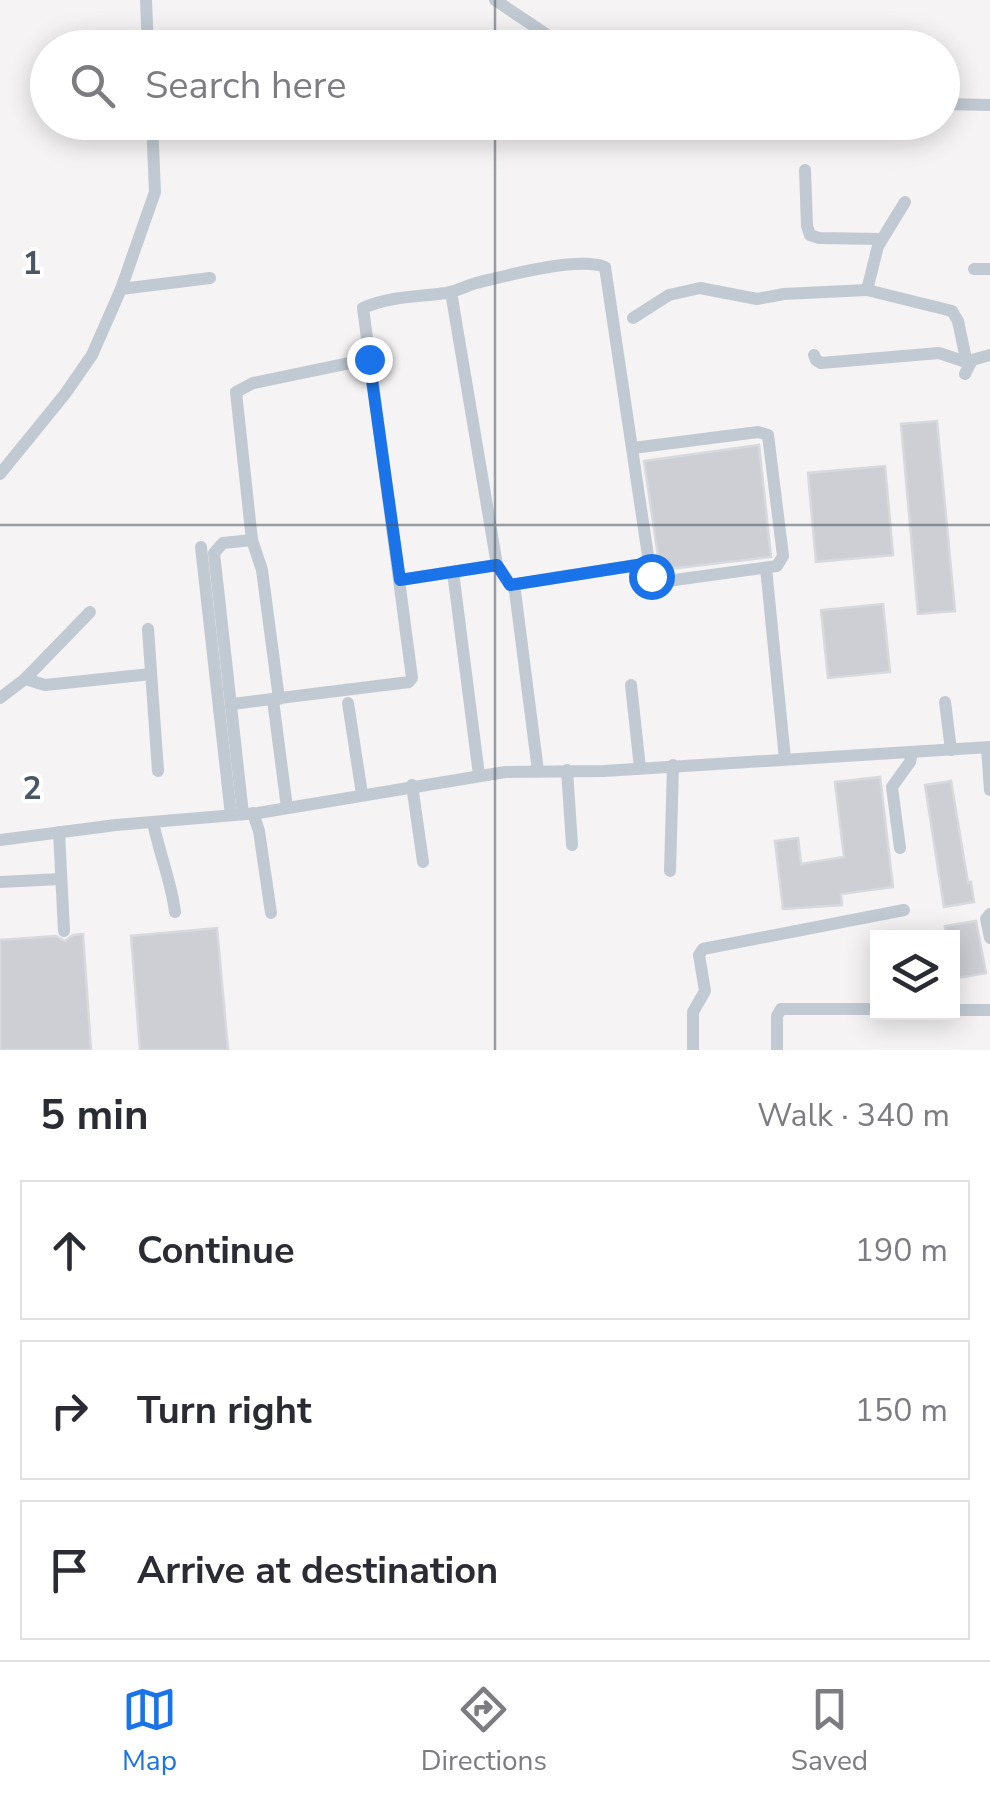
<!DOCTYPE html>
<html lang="en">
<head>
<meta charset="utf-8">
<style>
  body { margin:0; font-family:"Nunito Sans",sans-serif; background:#f7f7f7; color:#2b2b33 }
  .controls { position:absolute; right:30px; bottom:30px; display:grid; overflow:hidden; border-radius:0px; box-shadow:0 5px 25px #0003 }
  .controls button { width:90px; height:90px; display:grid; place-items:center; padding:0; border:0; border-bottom:2px solid #e1e1e2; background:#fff; color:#2b2b33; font:50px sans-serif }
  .stop { position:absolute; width:30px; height:30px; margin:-22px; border:8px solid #1a73e8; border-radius:50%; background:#fff }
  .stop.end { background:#1a73e8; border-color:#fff; box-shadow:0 2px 10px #0008 }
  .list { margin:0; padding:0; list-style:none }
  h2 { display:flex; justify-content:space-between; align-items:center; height:130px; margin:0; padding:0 40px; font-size:42px }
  h2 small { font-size:32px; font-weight:400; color:#7c7c81 }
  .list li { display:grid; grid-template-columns:65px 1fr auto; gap:30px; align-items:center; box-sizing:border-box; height:140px; margin:0 20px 20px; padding:0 20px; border:2px solid #e1e1e2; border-radius:0px }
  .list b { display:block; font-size:38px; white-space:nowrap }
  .list em { font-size:32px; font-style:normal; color:#7c7c81 }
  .icon { flex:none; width:55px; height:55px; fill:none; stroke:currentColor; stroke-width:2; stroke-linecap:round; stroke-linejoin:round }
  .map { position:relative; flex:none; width:990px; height:1050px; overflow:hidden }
  .search { position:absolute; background:#fff; box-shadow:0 5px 25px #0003; left:30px; right:30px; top:30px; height:110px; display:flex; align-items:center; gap:25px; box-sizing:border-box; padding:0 35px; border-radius:55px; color:#7c7c81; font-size:38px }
  .sheet { height:610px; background:#fff }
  nav { display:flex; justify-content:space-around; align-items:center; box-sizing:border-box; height:140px; border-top:2px solid #e1e1e2; background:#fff; font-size:28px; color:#7c7c81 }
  nav a { display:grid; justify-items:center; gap:5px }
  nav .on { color:#1a73e8 }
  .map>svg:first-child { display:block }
  .building { fill:#cdcfd5; stroke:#d7d9de; stroke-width:2.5 }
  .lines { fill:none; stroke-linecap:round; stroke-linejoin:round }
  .minor { stroke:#c1cad2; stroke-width:12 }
  .route { stroke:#1a73e8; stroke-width:12 }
  .grid { fill:none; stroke:#4a5661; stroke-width:2.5; stroke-opacity:0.55 }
  .grid-label { font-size:32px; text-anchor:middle; font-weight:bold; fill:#4a5661; stroke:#fff; stroke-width:8; stroke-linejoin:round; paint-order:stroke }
</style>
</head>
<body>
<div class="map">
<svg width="990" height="1050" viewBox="0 0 990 1050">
  <rect width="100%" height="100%" fill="#f5f3f3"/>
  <g class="building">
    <path d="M937,421l18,190 -37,3 -17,-190z"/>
    <path d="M759,445l12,112 -111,13 -16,-109z"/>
    <path d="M885,466l8,89 -77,7 -8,-89z"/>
    <path d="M883,604l7,68 -62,6 -7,-68z"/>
    <path d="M880,777l13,110 -52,7 1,11 -59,4 -8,-68 23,-3 3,26 43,-7 -9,-75z"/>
    <path d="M951,781l17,102 3,-1 3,20 -30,5 -19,-122z"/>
    <path d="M976,921l10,52 -34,6v-41h-6l-1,-12z"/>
    <path d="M217,928l11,122h-88l-9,-114z"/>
    <path d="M83,934l8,116h-91v-110l56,-4 9,5 8,-6z"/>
  </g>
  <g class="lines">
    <g class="minor">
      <path d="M146,0l2,48"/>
      <path d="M495,0l72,48"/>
      <path d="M942,104l48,1"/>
      <path d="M805,170l2,56 3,9 9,3 62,1"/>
      <path d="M974,269h16"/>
      <path d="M121,289l89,-11"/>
      <path d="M867,290l85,21 6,10 9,43"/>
      <path d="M451,292l46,273 18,26 23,180"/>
      <path d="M633,318l36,-23 31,-7 57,11 27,-5 83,-4 11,-44 27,-44"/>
      <path d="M814,355l2,5 5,3 118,-10 27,9"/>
      <path d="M965,374l7,-14 18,-5"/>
      <path d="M0,474l65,-80 27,-39 29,-66 34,-97 -3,-70"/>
      <path d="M201,547l30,268"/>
      <path d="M766,568l19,191"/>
      <path d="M453,572l26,203"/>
      <path d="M400,580l97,-15"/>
      <path d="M511,585l138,-22"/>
      <path d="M148,629l10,142"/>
      <path d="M25,679l20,6 106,-11"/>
      <path d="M631,685l9,83"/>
      <path d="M0,698l25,-19 65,-67"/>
      <path d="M279,699l-17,-129 -10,-30 -16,-148 17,-9 116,-24"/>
      <path d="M273,700l14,108"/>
      <path d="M945,702l6,48"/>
      <path d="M348,703l14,91"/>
      <path d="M232,704l177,-22 3,-4 -49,-370c27,-12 55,-11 83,-15 11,-2 20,-7 30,-10 29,-7 102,-27 129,-16l46,309 9,6 117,-16 6,-10 -15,-121 -10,-3 -125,16"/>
      <path d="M987,748l3,42"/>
      <path d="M567,770l5,75"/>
      <path d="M412,785l11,77"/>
      <path d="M253,813l6,18 12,82"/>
      <path d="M243,814l-29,-261 9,-10 29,-3"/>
      <path d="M153,822c6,31 18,58 22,90"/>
      <path d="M59,832l5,99"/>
      <path d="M0,840l116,-15 142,-12 247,-41 99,-1 386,-24"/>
      <path d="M900,848l-8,-61 18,-25 2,-10"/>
      <path d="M670,871l3,-106"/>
      <path d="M0,882l61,-3"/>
      <path d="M990,914l-4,5 4,19"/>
      <path d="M952,1010h38"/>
      <path d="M693,1050v-38l12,-21 -6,-36 4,-6 201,-39"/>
      <path d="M777,1050v-34l4,-7h97"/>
    </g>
  </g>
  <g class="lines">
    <path class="route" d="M369,359l31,221 97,-15 13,20 140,-22 1,13"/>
  </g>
  <path class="grid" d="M495,0v48M495,122v928M0,525h990"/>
  <g class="grid-label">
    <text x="32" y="274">1</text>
    <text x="32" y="799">2</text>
  </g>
</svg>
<div class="controls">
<button><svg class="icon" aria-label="layers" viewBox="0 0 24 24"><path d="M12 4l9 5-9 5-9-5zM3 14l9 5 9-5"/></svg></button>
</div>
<div class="stop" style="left:651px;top:576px"></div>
<div class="stop end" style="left:369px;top:359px"></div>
<div class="search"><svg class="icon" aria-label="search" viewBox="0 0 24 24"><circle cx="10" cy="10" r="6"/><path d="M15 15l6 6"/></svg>Search here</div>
</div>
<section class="sheet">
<h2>5 min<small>Walk · 340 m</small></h2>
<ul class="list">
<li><svg class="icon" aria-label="ahead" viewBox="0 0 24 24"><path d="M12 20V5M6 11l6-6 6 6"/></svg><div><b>Continue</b></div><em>190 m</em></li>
<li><svg class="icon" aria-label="right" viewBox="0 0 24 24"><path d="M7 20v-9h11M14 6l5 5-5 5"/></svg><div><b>Turn right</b></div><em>150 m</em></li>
<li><svg class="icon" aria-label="arrive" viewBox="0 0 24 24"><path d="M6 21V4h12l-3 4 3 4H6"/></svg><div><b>Arrive at destination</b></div></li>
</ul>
</section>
<nav>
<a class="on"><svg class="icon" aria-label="map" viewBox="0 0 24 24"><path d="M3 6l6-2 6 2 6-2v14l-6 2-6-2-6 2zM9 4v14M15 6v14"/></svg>Map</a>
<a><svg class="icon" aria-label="directions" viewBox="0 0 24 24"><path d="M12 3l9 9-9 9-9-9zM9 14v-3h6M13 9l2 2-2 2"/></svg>Directions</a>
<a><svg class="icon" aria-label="saved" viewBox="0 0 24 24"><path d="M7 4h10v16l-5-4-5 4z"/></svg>Saved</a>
</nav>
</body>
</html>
